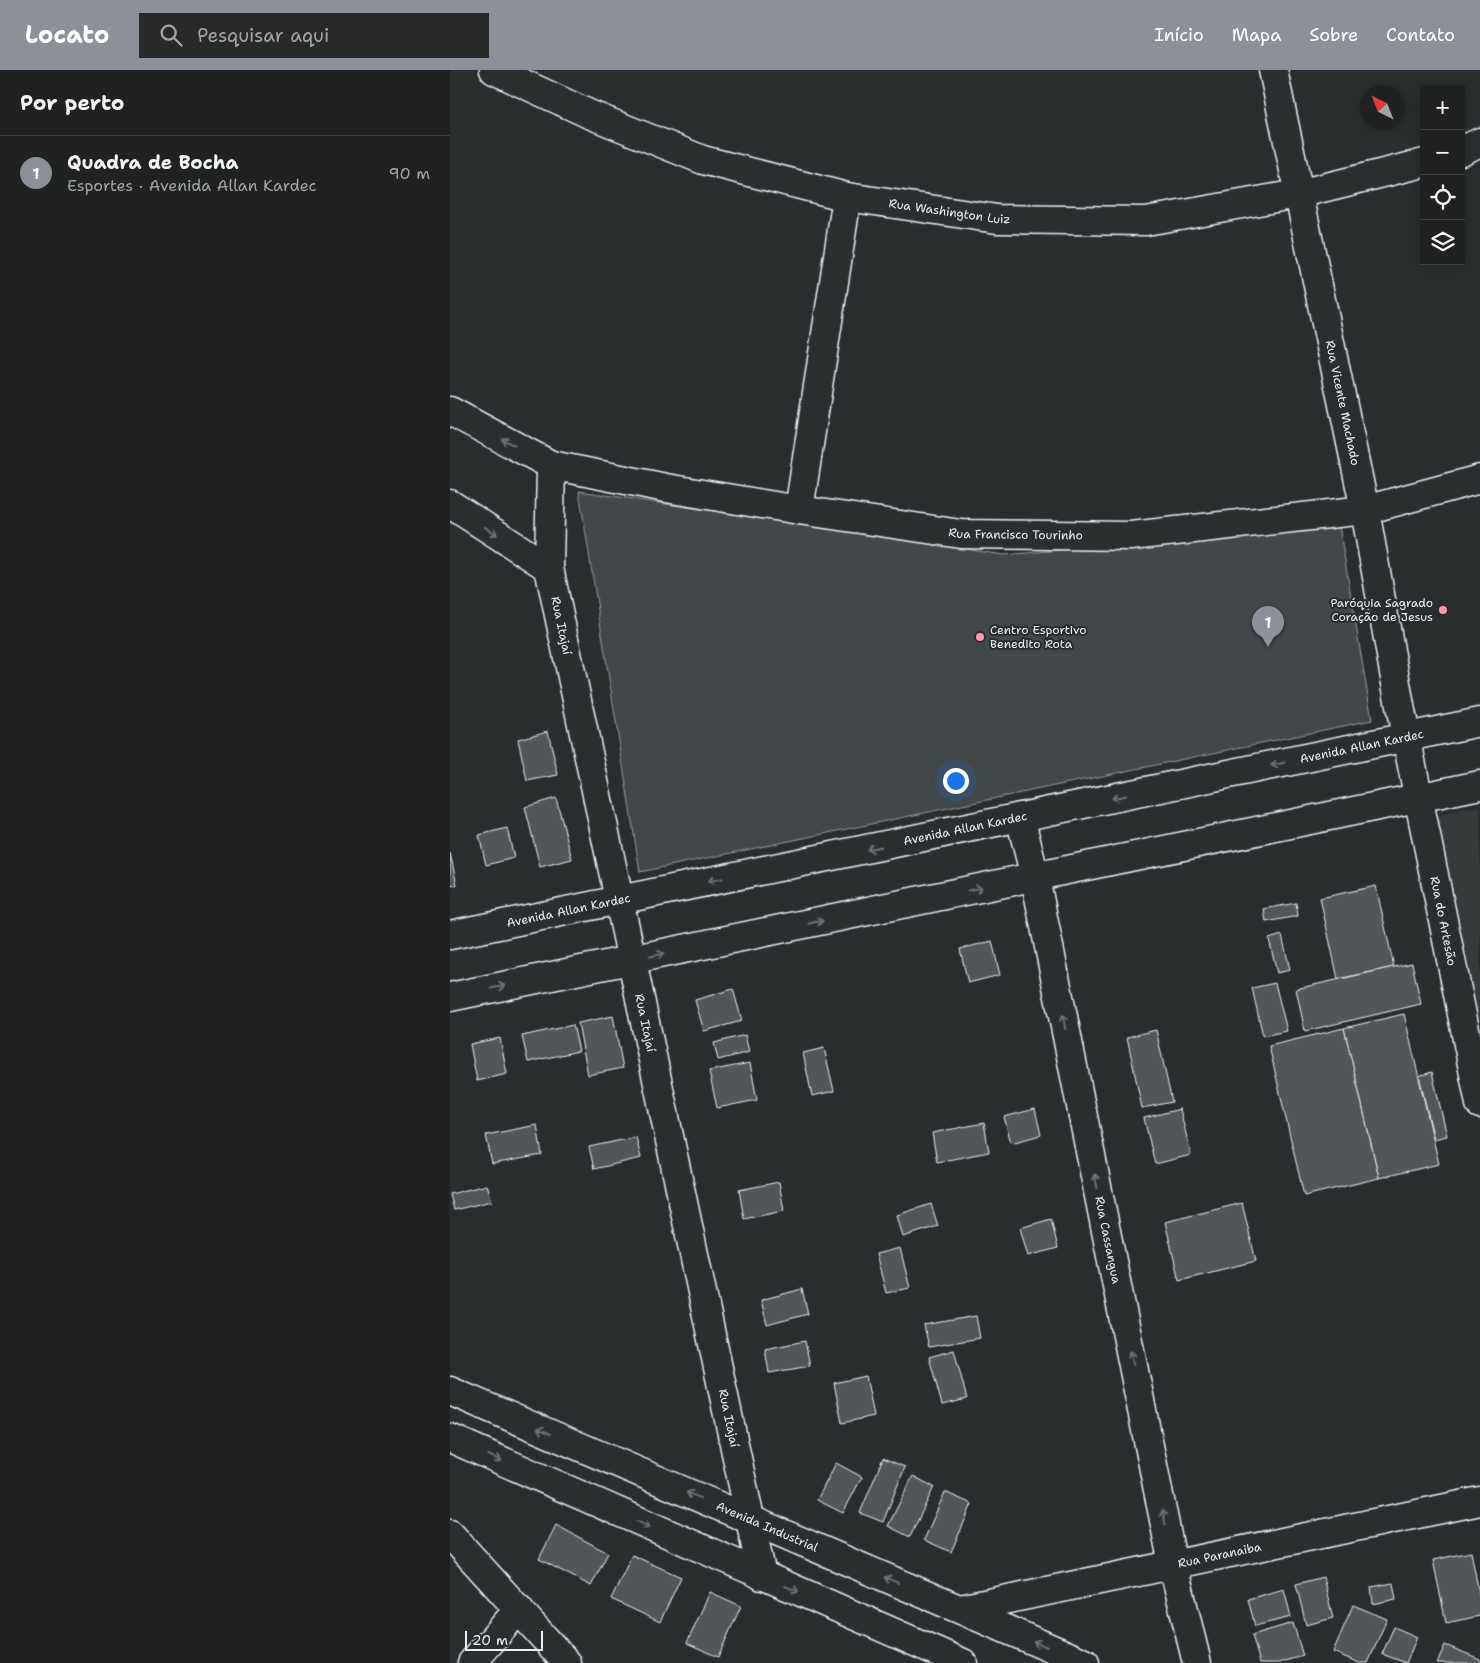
<!DOCTYPE html>
<html lang="pt">
<head>
<meta charset="utf-8">
<style>
  body { margin:0; font-family:"Shantell Sans",sans-serif; background:#282a2a; color:#f1f3f6 }
  .controls { position:absolute; right:15px; top:15px; display:grid; overflow:hidden; border-radius:0px; box-shadow:0 2px 12px #0003 }
  .controls button { width:45px; height:45px; display:grid; place-items:center; padding:0; border:0; border-bottom:1px solid #3d3f40; background:#202222; color:#f1f3f6; font:25px sans-serif }
  .compass { position:absolute; left:910px; top:15px; width:45px; height:45px; border-radius:50%; background:#202222; box-shadow:0 2px 12px #0003; rotate:317deg }
  .scale { position:absolute; left:15px; bottom:12px; width:78px; box-sizing:border-box; padding-left:5px; border:2px solid #e8f1f8; border-top:0; font-size:14px; line-height:18px; white-space:nowrap; color:#e8f1f8; -webkit-text-stroke:4px #2a2d2e; paint-order:stroke }
  .you { position:absolute; left:505px; top:710px; width:18px; height:18px; margin:-12px; border:4px solid #fff; border-radius:50%; background:#1a73e8; box-shadow:0 0 0 8px #1a73e833 }
  .badge { display:grid; place-items:center; width:32px; height:32px; border-radius:50%; background:#8c9099; color:#fff; font-size:16px; font-weight:700 }
  .pin { position:absolute; translate:-50% -41px; filter:drop-shadow(0 1px 2px #0008) }
  .pin::after { content:''; position:absolute; top:26px; width:18px; height:15px; background:inherit; clip-path:polygon(0 0,100% 0,50% 100%) }
  .list { margin:0; padding:0; list-style:none }
  h2 { display:flex; justify-content:space-between; align-items:center; height:65px; margin:0; padding:0 20px; font-size:21px }
  h2 small { font-size:16px; font-weight:400; color:#a2a4a5 }
  .list li { display:grid; grid-template-columns:32px 1fr auto; gap:15px; align-items:center; box-sizing:border-box; height:75px; padding:0 20px; border-top:1px solid #3d3f40 }
  .list b { display:block; font-size:19px; white-space:nowrap }
  .list p { margin:0; font-size:16px; white-space:nowrap; color:#a2a4a5 }
  .list em { font-size:16px; font-style:normal; color:#a2a4a5 }
  .icon { flex:none; width:28px; height:28px; fill:none; stroke:currentColor; stroke-width:2; stroke-linecap:round; stroke-linejoin:round }
  .map { position:relative; flex:none; width:1030px; height:1593px; overflow:hidden }
  header { display:flex; align-items:center; gap:30px; box-sizing:border-box; height:70px; padding:0 25px; background:#8c9099; color:#fff }
  header strong { font-size:24px }
  nav { display:flex; gap:28px; margin-inline-start:auto; font-size:18px }
  .search { width:350px; height:45px; background:#282a2a; display:flex; align-items:center; gap:12px; box-sizing:border-box; padding:0 18px; border-radius:0px; color:#a2a4a5; font-size:19px }
  main { display:flex }
  aside { flex:1; background:#202222 }
  .map>svg:first-child { display:block }
  .built { fill:#363a3b }
  .green { fill:#424648; stroke:#959ca0 }
  .building { fill:#535759; stroke:#e8f1f8 }
  .lines { fill:none; stroke-linecap:round; stroke-linejoin:round }
  .minor-casing { stroke:#e8f1f8; stroke-width:31 }
  .minor { stroke:#2a2d2e; stroke-width:28 }
  .oneway { stroke:#6c7275 }
  .poi-dot { fill:#ff9aa2; stroke:#2a2d2e; stroke-width:2 }
  .labels { text-anchor:middle; stroke-width:4; stroke-linejoin:round; paint-order:stroke }
  .street-label { font-size:12px; fill:#e8f1f8; stroke:#2a2d2e }
  .poi-label { font-size:12px; fill:#e8f1f8; stroke:#2a2d2e; text-anchor:end }
</style>
</head>
<body>
<header>
<strong>Locato</strong>
<div class="search"><svg class="icon" aria-label="search" viewBox="0 0 24 24"><circle cx="10" cy="10" r="6"/><path d="M15 15l6 6"/></svg>Pesquisar aqui</div>
<nav><a>Início</a><a>Mapa</a><a>Sobre</a><a>Contato</a></nav>
</header>
<main>
<aside>
<h2>Por perto<small></small></h2>
<ul class="list">
<li><span class="badge">1</span><div><b>Quadra de Bocha</b><p>Esportes · Avenida Allan Kardec</p></div><em>90 m</em></li>
</ul>
</aside>
<div class="map">
<svg width="1030" height="1593" viewBox="0 0 1030 1593">
  <rect width="100%" height="100%" fill="#2a2d2e"/>
  <filter id="ink" filterUnits="userSpaceOnUse"><feTurbulence type="fractalNoise" baseFrequency=".02" numOctaves="2"/><feDisplacementMap in="SourceGraphic" scale="10" xChannelSelector="R" yChannelSelector="G"/><feConvolveMatrix kernelMatrix="1 2 1 2 8 2 1 2 1" color-interpolation-filters="sRGB"/></filter>
  <g filter="url(#ink)">
    <path class="built" d="M1030,736v215l-45,-205z"/>
    <path class="green" d="M129,421l360,54 17,-4 2,7 46,7 335,-29 33,194 -732,152z"/>
    <g class="building">
      <path d="M98,661l10,44 -31,6 -9,-42z"/>
      <path d="M106,728l16,61 -32,8 -15,-60z"/>
      <path d="M57,758l7,30 -28,7 -7,-30z"/>
      <path d="M0,783l7,32 -7,1z"/>
      <path d="M926,816l18,81 -56,12 -18,-81z"/>
      <path d="M846,833l2,13 -32,6 -2,-13z"/>
      <path d="M832,865l8,35 -13,3 -8,-34z"/>
      <path d="M542,871l8,34 -32,8 -8,-34z"/>
      <path d="M962,893l9,41 -116,27 -9,-42z"/>
      <path d="M825,913l12,48 -24,5 -11,-48z"/>
      <path d="M283,919l9,32 -38,10 -9,-31z"/>
      <path d="M954,944l35,150 -60,14 -35,-150z"/>
      <path d="M163,946l10,52 -35,7 -10,-52z"/>
      <path d="M123,955l6,26 -51,11 -6,-26z"/>
      <path d="M894,958l35,150 -75,18 -35,-150z"/>
      <path d="M706,960l16,72 -30,6 -15,-71z"/>
      <path d="M295,965l4,17 -31,8 -4,-17z"/>
      <path d="M50,968l7,36 -30,7 -7,-37z"/>
      <path d="M374,978l10,43 -22,5 -9,-43z"/>
      <path d="M300,993l7,37 -40,8 -8,-37z"/>
      <path d="M982,1002l15,64 -13,3 -15,-63z"/>
      <path d="M585,1039l6,26 -30,8 -7,-26z"/>
      <path d="M730,1039l11,46 -36,9 -11,-46z"/>
      <path d="M534,1053l5,29 -52,10 -5,-29z"/>
      <path d="M87,1055l5,30 -50,9 -6,-29z"/>
      <path d="M186,1067l5,21 -47,11 -5,-22z"/>
      <path d="M329,1112l5,29 -40,8 -5,-29z"/>
      <path d="M37,1115l5,16 -38,9 -4,-16z"/>
      <path d="M792,1133l14,58 -77,19 -14,-58z"/>
      <path d="M481,1134l7,22 -35,11 -6,-22z"/>
      <path d="M601,1149l7,29 -30,8 -8,-28z"/>
      <path d="M450,1178l10,40 -24,5 -10,-39z"/>
      <path d="M352,1219l6,25 -41,11 -6,-25z"/>
      <path d="M526,1246l4,22 -51,9 -5,-22z"/>
      <path d="M355,1271l5,25 -41,7 -4,-24z"/>
      <path d="M504,1280l13,49 -25,6 -13,-48z"/>
      <path d="M416,1306l8,40 -32,7 -8,-40z"/>
      <path d="M433,1388l22,9 -22,55 -23,-9z"/>
      <path d="M386,1393l26,14 -19,36 -26,-13z"/>
      <path d="M463,1406l21,11 -24,50 -22,-11z"/>
      <path d="M495,1422l27,12 -21,48 -27,-12z"/>
      <path d="M106,1455l52,28 -17,33 -52,-27z"/>
      <path d="M1021,1482l9,46v18l-34,7 -13,-63z"/>
      <path d="M182,1485l49,22 -21,45 -49,-23z"/>
      <path d="M873,1507l10,41 -27,7 -10,-41z"/>
      <path d="M943,1513l3,16 -23,5 -2,-17z"/>
      <path d="M834,1519l7,28 -36,9 -7,-27z"/>
      <path d="M260,1522l31,14 -23,51 -31,-14z"/>
      <path d="M903,1535l34,14 -19,44h-9l-26,-11z"/>
      <path d="M843,1553l10,33 -24,7h-19l-8,-28z"/>
      <path d="M944,1557l23,10 -11,26 -24,-9z"/>
      <path d="M995,1575l35,14v4h-43z"/>
    </g>
    <g class="lines">
      <defs>
        <g id="minor">
          <path id="s1" d="M44,0l95,44 114,46 144,37 150,22 149,2 152,-27 126,-31"/>
          <path id="s2" d="M823,0l92,440 35,196 80,398"/>
          <path d="M1011,81l19,-9"/>
          <path id="s3" d="M0,341l101,54 115,23 133,22 162,24 170,2 234,-26 115,-31"/>
          <path id="s4" d="M101,395l-2,103 213,1008"/>
          <path d="M0,434l99,64"/>
          <path d="M349,440l48,-313"/>
          <path id="s5" d="M570,747l15,60 138,688 24,98"/>
          <path id="s6" d="M0,865l1030,-213"/>
          <path d="M0,927l1030,-212"/>
          <path id="s7" d="M0,1321l635,272"/>
          <path d="M0,1368l513,225"/>
          <path d="M0,1464l117,129"/>
          <path id="s8" d="M510,1539l520,-108"/>
          <path d="M22,1593l47,-54"/>
        </g>
      </defs>
      <use href="#minor" class="minor-casing"/>
      <use href="#minor" class="minor"/>
    </g>
    <defs><path id="oneway-shaft" d="M-6 0H5M1.5-3L5.5 0L1.5 3" fill="none" stroke-width="1.6" stroke-linecap="round" stroke-linejoin="round" transform="scale(1.25)"/></defs>
    <g class="oneway">
      <use href="#oneway-shaft" transform="translate(58 372) rotate(-152)"/>
      <use href="#oneway-shaft" transform="translate(41 461) rotate(33)"/>
      <use href="#oneway-shaft" transform="translate(828 694) rotate(168)"/>
      <use href="#oneway-shaft" transform="translate(669 727) rotate(168)"/>
      <use href="#oneway-shaft" transform="translate(424 778) rotate(168)"/>
      <use href="#oneway-shaft" transform="translate(265 810) rotate(168)"/>
      <use href="#oneway-shaft" transform="translate(525 819) rotate(-12)"/>
      <use href="#oneway-shaft" transform="translate(366 852) rotate(-12)"/>
      <use href="#oneway-shaft" transform="translate(207 885) rotate(-12)"/>
      <use href="#oneway-shaft" transform="translate(48 917) rotate(-12)"/>
      <use href="#oneway-shaft" transform="translate(614 952) rotate(-101)"/>
      <use href="#oneway-shaft" transform="translate(646 1111) rotate(-101)"/>
      <use href="#oneway-shaft" transform="translate(682 1288) rotate(-101)"/>
      <use href="#oneway-shaft" transform="translate(94 1361) rotate(-157)"/>
      <use href="#oneway-shaft" transform="translate(45 1388) rotate(24)"/>
      <use href="#oneway-shaft" transform="translate(243 1425) rotate(-157)"/>
      <use href="#oneway-shaft" transform="translate(714 1447) rotate(-101)"/>
      <use href="#oneway-shaft" transform="translate(193 1454) rotate(24)"/>
      <use href="#oneway-shaft" transform="translate(441 1510) rotate(-157)"/>
      <use href="#oneway-shaft" transform="translate(342 1519) rotate(23)"/>
      <use href="#oneway-shaft" transform="translate(590 1574) rotate(-157)"/>
    </g>
  </g>
  <g class="poi-dot">
    <circle cx="993" cy="540" r="5"/>
    <circle cx="530" cy="567" r="5"/>
  </g>
  <g class="labels">
    <g class="street-label">
      <text dy="4" stroke="none"><textPath href="#s1" startOffset="480">Rua Washington Luiz</textPath></text>
      <text dy="4" stroke="none"><textPath href="#s2" startOffset="340">Rua Vicente Machado</textPath></text>
      <text dy="4" stroke="none"><textPath href="#s3" startOffset="585">Rua Francisco Tourinho</textPath></text>
      <text dy="4" stroke="none"><textPath href="#s4" startOffset="162">Rua Itajaí</textPath></text>
      <text dy="4" stroke="none"><textPath href="#s6" startOffset="931">Avenida Allan Kardec</textPath></text>
      <text dy="4" stroke="none"><textPath href="#s6" startOffset="526">Avenida Allan Kardec</textPath></text>
      <text dy="4" stroke="none"><textPath href="#s6" startOffset="121">Avenida Allan Kardec</textPath></text>
      <text dy="4" stroke="none"><textPath href="#s2" startOffset="868">Rua do Artesão</textPath></text>
      <text dy="4" stroke="none"><textPath href="#s4" startOffset="568">Rua Itajaí</textPath></text>
      <text dy="4" stroke="none"><textPath href="#s5" startOffset="432">Rua Cassangua</textPath></text>
      <text dy="4" stroke="none"><textPath href="#s4" startOffset="972">Rua Itajaí</textPath></text>
      <text dy="4" stroke="none"><textPath href="#s7" startOffset="345">Avenida Industrial</textPath></text>
      <text dy="4" stroke="none"><textPath href="#s8" startOffset="265">Rua Paranaiba</textPath></text>
    </g>
    <g class="poi-label">
      <text x="983" y="537">Paróquia Sagrado<tspan x="983" dy="14">Coração de Jesus</tspan></text>
      <text x="540" y="564" text-anchor="start">Centro Esportivo<tspan x="540" dy="14">Benedito Rota</tspan></text>
    </g>
  </g>
</svg>
<div class="controls">
<button>+</button>
<button>−</button>
<button><svg class="icon" aria-label="locate" viewBox="0 0 24 24"><circle cx="12" cy="12" r="6"/><path d="M12 2v4M12 18v4M2 12h4M18 12h4"/></svg></button>
<button><svg class="icon" aria-label="layers" viewBox="0 0 24 24"><path d="M12 4l9 5-9 5-9-5zM3 14l9 5 9-5"/></svg></button>
</div>
<svg class="compass" viewBox="-18 -18 36 36"><path d="M0-13l5 13h-10z" fill="#e53935"/><path d="M0 13l5-13h-10z" fill="#a2a4a5"/></svg>
<div class="scale">20 m</div>
<div class="you"></div>
<div class="pin badge" style="left:818px;top:577px">1</div>
</div>
</main>
</body>
</html>
